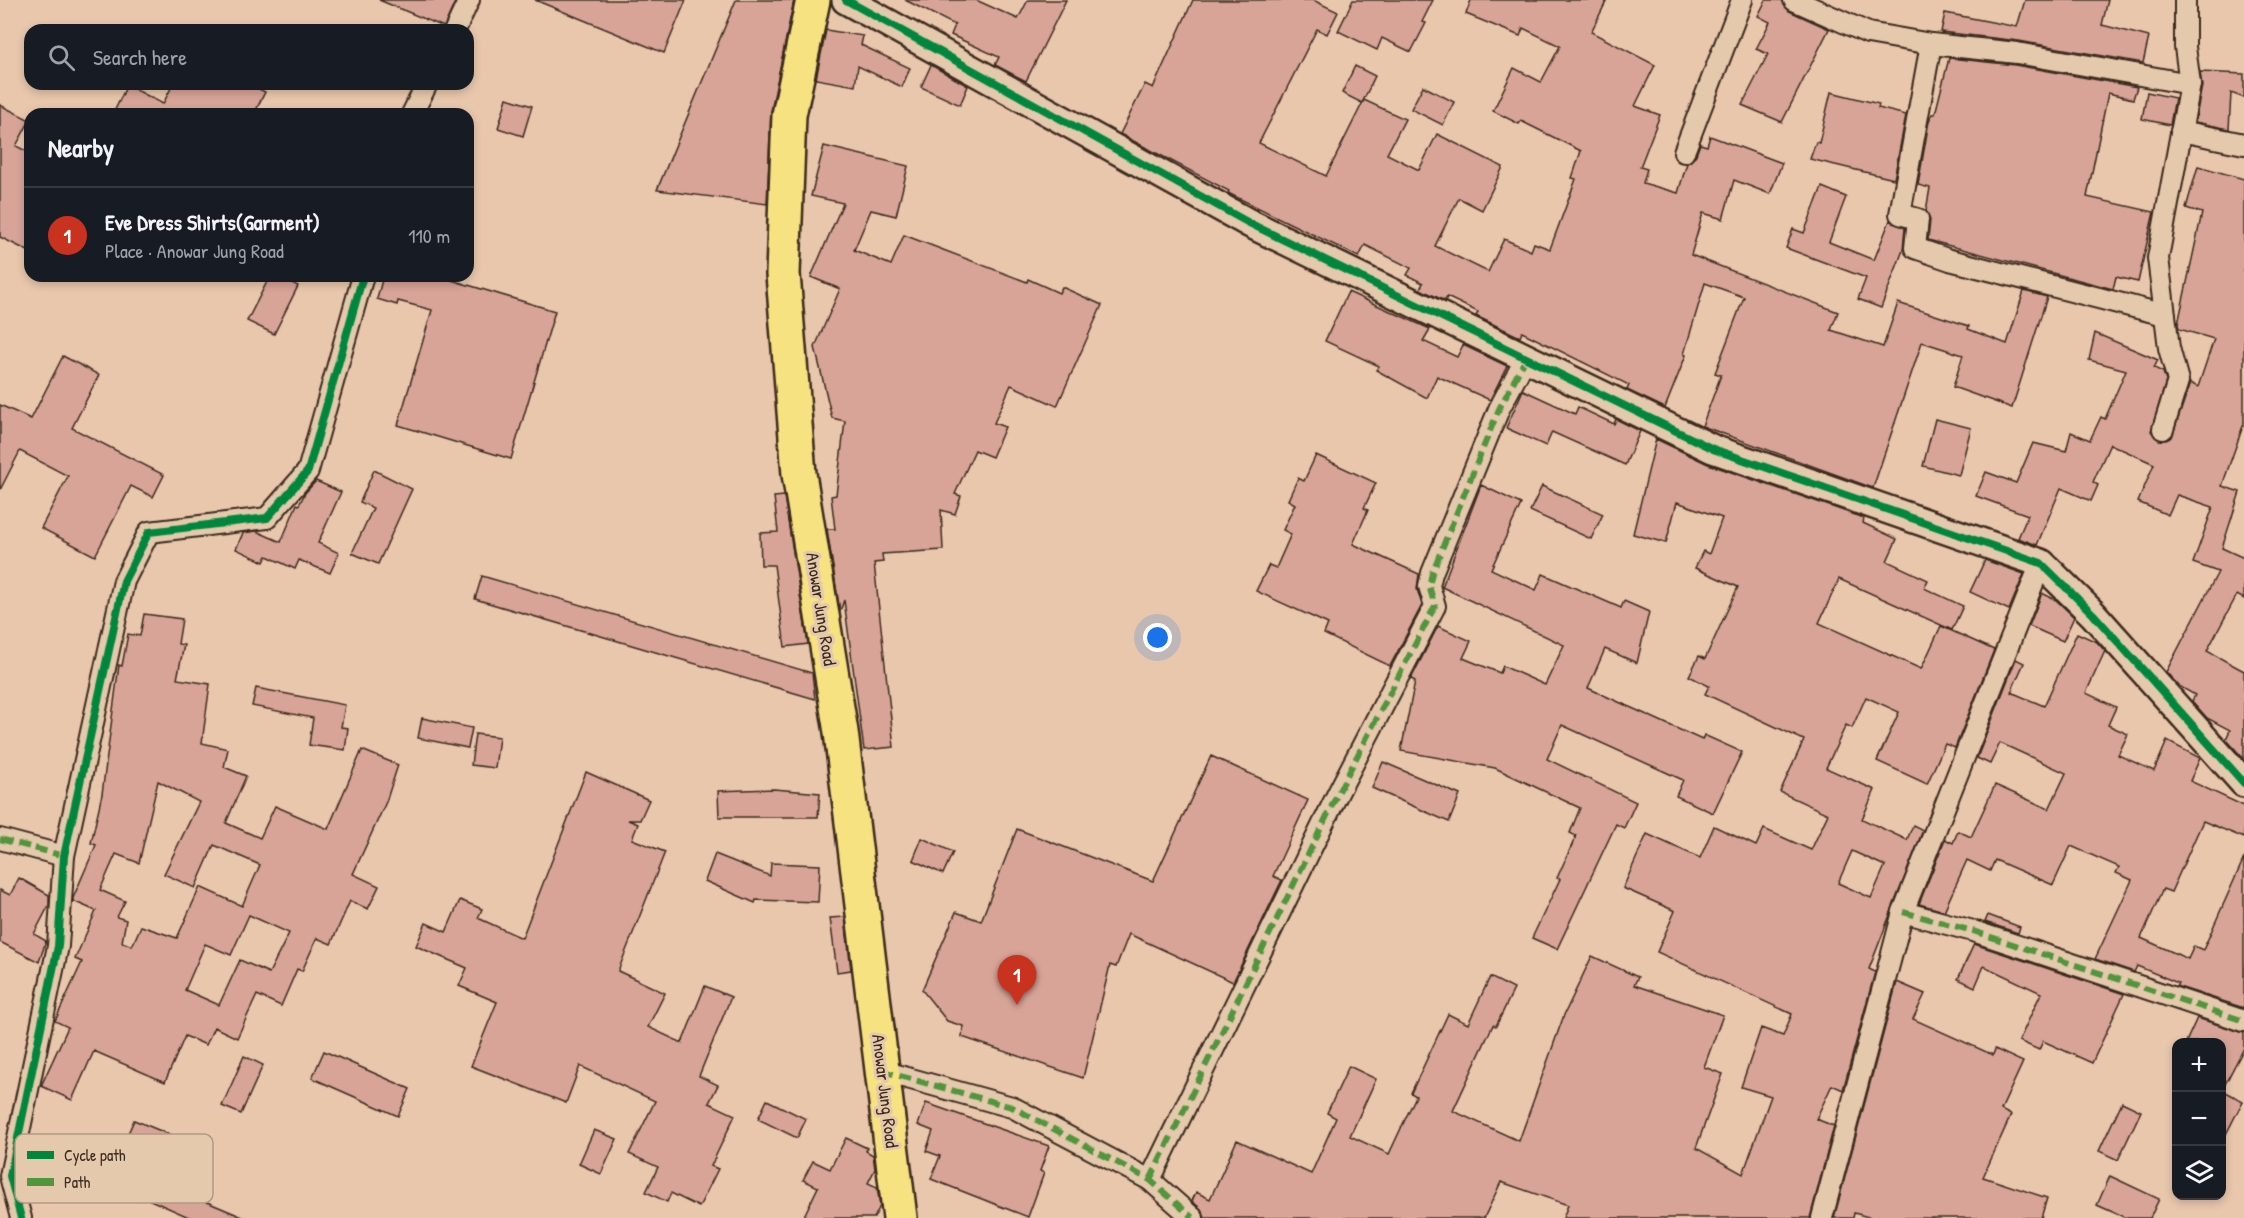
<!DOCTYPE html>
<html lang="en">
<head>
<meta charset="utf-8">
<style>
  body { margin:0; font-family:"Patrick Hand",sans-serif; background:#242831; color:#f1f3f6 }
  .controls { position:absolute; right:18px; bottom:18px; display:grid; overflow:hidden; border-radius:12px; box-shadow:0 3px 9px #0003 }
  .controls button { width:54px; height:54px; display:grid; place-items:center; padding:0; border:0; border-bottom:2px solid #363941; background:#171b24; color:#f1f3f6; font:30px sans-serif }
  .you { position:absolute; left:1158px; top:638px; width:21px; height:21px; margin:-15px; border:4px solid #fff; border-radius:50%; background:#1a73e8; box-shadow:0 0 0 9px #1a73e833 }
  .badge { display:grid; place-items:center; width:39px; height:39px; border-radius:50%; background:#c8321e; color:#fff; font-size:20px; font-weight:700 }
  .pin { position:absolute; translate:-50% -50px; filter:drop-shadow(0 2px 3px #0008) }
  .pin::after { content:''; position:absolute; top:32px; width:21px; height:18px; background:inherit; clip-path:polygon(0 0,100% 0,50% 100%) }
  .list { margin:0; padding:0; list-style:none }
  h2 { display:flex; justify-content:space-between; align-items:center; height:78px; margin:0; padding:0 24px; font-size:26px }
  h2 small { font-size:20px; font-weight:400; color:#9ea1a6 }
  .list li { display:grid; grid-template-columns:39px 1fr auto; gap:18px; align-items:center; box-sizing:border-box; height:96px; padding:0 24px; border-top:2px solid #363941 }
  .list b { display:block; font-size:22px; white-space:nowrap }
  .list p { margin:0; font-size:20px; white-space:nowrap; color:#9ea1a6 }
  .list em { font-size:20px; font-style:normal; color:#9ea1a6 }
  .icon { flex:none; width:33px; height:33px; fill:none; stroke:currentColor; stroke-width:2; stroke-linecap:round; stroke-linejoin:round }
  .map { position:relative; flex:none; width:2244px; height:1218px; overflow:hidden }
  .search { position:absolute; background:#171b24; box-shadow:0 3px 9px #0003; left:24px; top:24px; width:450px; height:66px; display:flex; align-items:center; gap:15px; box-sizing:border-box; padding:0 21px; border-radius:18px; color:#9ea1a6; font-size:22px }
  .panel { position:absolute; background:#171b24; box-shadow:0 3px 9px #0003; left:24px; top:108px; width:450px; height:174px; border-radius:18px }
  .map>svg:first-child { display:block }
  .building { fill:#d8a498; stroke:#3b2a1e; stroke-width:1.5; fill-rule:evenodd }
  .lines { fill:none; stroke-linecap:round; stroke-linejoin:round }
  .street-casing { stroke:#3b2a1e; stroke-width:24 }
  .secondary-casing { stroke:#3b2a1e; stroke-width:32 }
  .highway-casing { stroke:#3b2a1e; stroke-width:38 }
  .street { stroke:#e5c9ac; stroke-width:20 }
  .secondary { stroke:#e5c9ac; stroke-width:27 }
  .highway { stroke:#f7e281; stroke-width:33 }
  .quiet { stroke:#51953d; stroke-width:6; stroke-dasharray:12 6; stroke-linecap:butt }
  .cycleway-casing { stroke:#e5c9ac; stroke-width:11 }
  .cycleway { stroke:#00873e; stroke-width:8 }
  .labels { text-anchor:middle; stroke-width:6; stroke-linejoin:round; paint-order:stroke }
  .street-label { font-size:18px; fill:#3b2a1e; stroke:#e5c9ac }
  .key { fill:#e5c9ac; stroke:#b29981; stroke-width:1.5 }
  .key-label { font-size:16px; fill:#3b2a1e }
</style>
</head>
<body>
<div class="map">
<svg width="2244" height="1218" viewBox="0 0 2244 1218">
  <rect width="100%" height="100%" fill="#e9c7ad"/>
  <filter id="ink" filterUnits="userSpaceOnUse"><feTurbulence type="fractalNoise" baseFrequency=".0167" numOctaves="2"/><feDisplacementMap in="SourceGraphic" scale="12" xChannelSelector="R" yChannelSelector="G"/><feConvolveMatrix kernelMatrix="1 2 1 2 8 2 1 2 1" color-interpolation-filters="sRGB"/></filter>
  <g filter="url(#ink)">
    <g class="building">
      <path d="M379,0h77l-12,27z"/>
      <path d="M535,0h151l-22,53z"/>
      <path d="M736,0h58l-23,111 -4,93 -110,-14z"/>
      <path d="M905,0h71l42,19 10,-19h38l-40,81 -31,-16 4,-8 -48,-22 4,-10z"/>
      <path d="M1193,0h120l25,12 -11,22 -10,-5 -58,114 67,33 38,-76 41,19 -18,35 32,16 18,-36 66,33 -21,43 -23,-12 -24,48 53,26 16,-33 27,12 3,-8 16,6 26,-70 -4,-1 9,-27 -60,-30 -2,3 -26,-13 21,-43 27,14 19,-36 -37,-18 -3,8 -54,-22 5,-14h136l-16,32 64,33 -20,41 25,9 -20,52 7,2 -4,14 35,10 9,-30 8,-6 5,-13 7,2 3,-10 72,27 -12,31 -36,-14 -11,39 -20,-6 -12,42 147,57 -7,18 52,17 15,-44 71,23 -1,3 39,15 17,-53 23,6 -35,111 -59,-21 10,-32 -41,-13 -49,146 -171,-62 19,-51 -6,-2 29,-76 -39,-14 -21,71 2,1 -21,53 -38,-18 2,-5 -107,-53 -2,5 -44,-21 2,-4 -31,-15 -2,4 -25,-12 3,-6 -16,-8 4,-7 -46,-23 -6,12 -131,-64 1,-2 -109,-57 25,-50 8,4z"/>
      <path d="M1353,0h80l-11,22 4,1 -15,29 -29,-14 -5,12 -39,-19z"/>
      <path d="M1766,0h16l7,11 40,18 -47,93 -40,-17 26,-51 -12,-5 14,-27 -12,-6z"/>
      <path d="M2025,0h83l-6,25 47,12 -6,26 -124,-22 -78,-9 4,-19 72,14z"/>
      <path d="M826,30l37,6 -2,9 49,23 -8,19 -44,-21 -3,20 -39,-7z"/>
      <path d="M1949,58l66,7 122,22 -4,12 -25,-6 -21,104 67,15 -16,70 -22,-5 -3,12 -185,-49 2,-20 -4,-9 4,-23 -12,-3 11,-64 3,-7h3z"/>
      <path d="M931,65l37,21 -8,19 -39,-18z"/>
      <path d="M1355,66l20,10 -13,27 -20,-10z"/>
      <path d="M2200,72l44,2v24l-13,-5 -2,36 -34,-7 7,-36z"/>
      <path d="M173,84h76l16,8 -11,22h-141l14,-29 36,19z"/>
      <path d="M1423,86l31,16 -11,23 -32,-16z"/>
      <path d="M1831,92l48,12 -1,4 28,7 -12,64 -84,-20 6,-17 3,1z"/>
      <path d="M2147,92l28,6 -5,27 -28,-6z"/>
      <path d="M507,98l25,8 -9,30 -25,-8z"/>
      <path d="M0,105l30,15 -14,26 14,7v99l-30,-15z"/>
      <path d="M824,146l84,20 -12,50 -25,-6 -17,40 37,15 13,-30 123,47 1,-3 31,14 3,-6 40,18 -45,101 -46,-21 -17,38 11,4 -13,30 -17,-7 -20,44 6,2 -6,18 -14,-4 2,40 -61,4 1,8 -9,1 20,184 -30,3 -20,-150 -4,12 -13,-83h8l-4,-33 5,-1 9,-74 -13,-3 -17,-71 25,-58 -29,-12 32,-74 -32,-7z"/>
      <path d="M2198,166l46,13v244l-22,63 18,6 -18,56 22,10v41l-7,-4 -30,56 37,20v88l-18,-20 4,-9 -23,-12 -15,-17 3,-6 -16,-9 -13,-14 52,-100 -25,-9 20,-56 -36,-12 -9,20 -30,-13 16,-38 -44,-20 -17,38 5,3 -7,16 -30,-13 -24,57 -19,-7 10,-23 -52,-19 10,-24 30,11 17,-40 33,8 5,-19 19,8 11,-23 4,2 21,-49 -37,-10 6,-27 63,27 -4,8 9,4 3,9 -15,50 8,9 13,-3 18,-54 8,4 16,-48 -35,-10 -1,-5 24,-111 -16,-5z"/>
      <path d="M1822,187l24,10 -17,45 45,18 16,-40 15,8 -2,22 -22,58 -23,-9 8,-21 -80,-30 7,-19 11,4z"/>
      <path d="M270,276h9l19,10 -24,48 -27,-13z"/>
      <path d="M383,276h55l117,35 -44,148 -113,-34 34,-115 -34,-9 -1,4 -20,-6z"/>
      <path d="M1348,292l82,37 -7,12 34,16 6,-12 44,21 -17,34 -53,-24 -10,22 -51,-28 3,-4 -54,-25z"/>
      <path d="M63,356l36,19 -27,53 92,47 -11,22 -22,-11 -36,70 -54,-28 27,-52 -48,-25 -20,39v-85l31,14z"/>
      <path d="M1523,390l52,24 3,-7 36,17 2,-5 24,12 -15,34 -73,-33 -6,14 -40,-18z"/>
      <path d="M1935,419l36,9 -12,47 -36,-9z"/>
      <path d="M1656,439l52,25 156,54 -1,5 34,16 -10,22 41,19 -4,8 39,18 -11,24 -113,-51 -20,44 102,46 20,-43 53,24 -39,98 -10,-4 -18,40 -50,-23 22,-49 -33,-15 -14,31 -6,-3 -20,43 49,22 -13,29 45,21 6,-15 10,5 -54,139 6,3 -32,118 -11,-5 -16,34 18,7 -24,92h-247l5,-13 -67,-23 -17,36h-279l-4,-9 -9,-8 4,-9 14,7 27,-59 74,34 25,-56 -9,-5 22,-47 27,13 -26,57 39,18 27,-58 -5,-3 37,-79 20,10 22,-47 24,12 -18,37 -3,-1 -40,86 66,30 45,-126 28,-59 46,21 -4,8 89,30 -19,52 19,7 -27,74 47,26 28,-78 -30,-9 20,-59 22,8 9,-22 -135,-62 18,-41 -52,-23 24,-54 53,24 14,-32 42,20 8,-17 47,21 17,-36 -48,-22 24,-52 -99,-46 4,-8 -20,-10 10,-20 6,3 33,-72 -43,-19 8,-17 6,3 13,-36 -45,-16 -11,41 -33,-9zM1852,851l33,15 -14,32 -33,-15z"/>
      <path d="M1316,455l60,28 -12,25 4,2 -15,34 66,30 -2,15 5,16 -32,61 -66,-32 4,-10 -72,-33 13,-26 7,3 15,-34 -8,-4 12,-26 -7,-4 10,-22 6,3z"/>
      <path d="M374,470l38,19 -34,75 -26,-11 21,-45 -13,-6z"/>
      <path d="M316,481l25,11 -23,51 21,10 -9,20 -31,-13 -4,9 -28,-13 -3,6 -28,-13 7,-16 13,-2 25,11 16,-38 2,1 6,-12z"/>
      <path d="M1481,485l40,19 -30,65 45,21 7,-16 78,34 3,-7 25,11 -12,51 -32,-14 -17,39 114,52 2,-5 38,17 -29,61 -37,-17 7,-16 -121,-55 -15,34 89,43 -12,26 -8,-4 -59,125 -25,-11 28,-59 -3,-1 19,-42 -6,-3 10,-25 -85,-40 -94,-17 14,-70 -4,-2 27,-53 33,15 -8,17 37,15 3,-7 42,19 19,-40 -122,-58z"/>
      <path d="M1542,486l61,28 -12,25 -61,-28z"/>
      <path d="M784,496l24,148 -23,3 -11,-82h-13l-1,-32 18,-1 -4,-35z"/>
      <path d="M1985,560l39,14 -15,36 -39,-18z"/>
      <path d="M482,576l330,97 3,26 -340,-100z"/>
      <path d="M2042,593l14,7 18,17 -11,24 -34,-15z"/>
      <path d="M144,614l38,5 -4,25 6,1 -7,34 33,5 -8,59 26,6 -4,18 22,9 -20,47 34,15 15,-32 53,23 34,-79 36,15 -12,37 -33,72 26,12 -11,23 -18,-8 -19,43 -14,-6 -15,33 -5,-2 -16,37 -24,-11 -20,43 -23,-11 -8,18 -21,-9 -20,46 -71,-31 -22,49 -31,-14 27,-59 -13,-6 27,-59 -7,-3 21,-48 -23,-10v-3l23,-53 -5,-2 11,-49 17,-129 3,1 6,-32 12,2zM158,781l41,21 -35,72 31,14 19,-43 46,20 -18,41 -42,-19 -23,51 -36,-12 -9,20 -10,-4 4,-22 -9,-3 8,-16 -25,-11 16,-36 23,9zM249,915l40,18 -20,40 -29,-13 -21,45 -34,-15 20,-46 26,11z"/>
      <path d="M2077,633l20,9 8,9 -19,42 30,14 -8,18 20,9 -10,21 36,16 13,-30 33,17 -10,23 54,25v32l-41,-17 -32,71 -8,-3 -22,49 47,21 6,-13 9,4 41,-92v150l-68,-22 2,-3 -41,-17 -3,6 -39,-13 37,-79 -16,-7 3,-6 -48,-21 -18,39 -58,-25 -5,11 -23,-11 -23,51 -25,-7 26,-65 8,4 5,-12 13,6 24,-52 54,24 17,-36 -66,-30 -10,21 -13,-6 39,-99 8,4 -13,29 33,14z"/>
      <path d="M256,688l89,17 -4,22 7,1 -3,22 -36,-5 4,-27 -61,-12z"/>
      <path d="M422,718l50,10 -4,20 -50,-10z"/>
      <path d="M475,734l24,3 -4,31 -24,-3z"/>
      <path d="M1211,756l97,44 -35,76 9,4 -49,102 -104,-48 -13,33 -6,-2 -27,113 -121,-41 1,-11 -16,-5 -25,-31 34,-78 25,9 36,-92 136,52z"/>
      <path d="M1383,762l77,33 -11,27 -77,-34z"/>
      <path d="M586,772l63,28 -9,20h-12l10,4 -6,15 33,13 -47,119 47,22 -17,34 34,16 23,-57 26,11 -32,79 19,9 -9,18 26,12 -24,51 7,3 -19,38 -28,-14 -4,9 -21,-10 12,-25 -29,-13 26,-53 -75,-35 -14,37 -95,-37 26,-64 -38,-16 8,-18 -51,-22 10,-23 20,9 14,-32 22,9 -4,9 44,20z"/>
      <path d="M774,789l46,4 -2,24h-99l-1,-26z"/>
      <path d="M922,838l31,14 -10,22 -30,-14z"/>
      <path d="M715,854l55,22 1,-13 49,2 -2,37 -62,-2 -1,3 -50,-22z"/>
      <path d="M19,878l30,17v10l-15,29 12,7 -7,21 -39,-20v-52l10,5z"/>
      <path d="M1988,915l32,12 -2,6 -33,-11z"/>
      <path d="M845,917l6,53 -14,2 -7,-54z"/>
      <path d="M1974,944l150,50 -32,69 -49,-22 -4,9 -20,-9 22,-48 -57,-27 -9,21 -17,-8z"/>
      <path d="M1897,982l28,12 -12,25 80,36 2,-6 28,13 -22,48 10,5 -28,62 64,21 -6,20h-169l-18,-5 -1,5h-19z"/>
      <path d="M2197,1018l47,15v15l-22,42 21,11 -21,41v-100h-36z"/>
      <path d="M324,1051l86,38 -12,27 -86,-38z"/>
      <path d="M244,1056l19,9 -22,49 -19,-8z"/>
      <path d="M767,1100l39,19 -9,19 -39,-19z"/>
      <path d="M2122,1102l19,9 -23,49 -19,-9z"/>
      <path d="M926,1103l123,43 -9,25 4,2 -16,44 -97,-38 9,-23 -14,-5 7,-20 -15,-6z"/>
      <path d="M134,1120l66,27 -19,44 64,27h-54l-52,-23 -3,6 -32,-14z"/>
      <path d="M594,1130l23,9 -16,35 -22,-10z"/>
      <path d="M846,1138l21,10 -1,3 7,4 2,14 -7,14 9,4 3,19 -6,12h-71l15,-31 -15,-7 10,-19 17,8z"/>
      <path d="M2110,1176l49,23 -9,19h-24l-29,-13z"/>
    </g>
    <g class="lines">
      <defs>
        <g id="street">
          <path d="M1794,0l74,33 63,11 86,9 173,31 -32,174 11,90 9,33 -15,48"/>
          <path d="M2185,0v47l5,37"/>
          <path d="M455,30l14,-30"/>
          <path d="M1931,44l-31,170 18,5 -3,29 35,12 215,55"/>
          <path d="M412,114l15,-30"/>
          <path d="M2181,131l63,13"/>
          <path d="M1684,152l58,-152"/>
          <path d="M0,839l64,17"/>
          <path d="M1903,912l70,19 271,90"/>
          <path d="M882,1071l130,36 138,73 43,38"/>
          <path d="M1150,1180l189,-389 96,-185 -6,-20 3,-13 67,-164 27,-51"/>
          <path d="M21,1218l-11,-42 48,-230 6,-90 60,-275 25,-49 118,-14 41,-47 55,-195"/>
          <path d="M1822,1218l81,-306 138,-349"/>
        </g>
        <path id="secondary" d="M846,0l403,223 464,226 328,114 52,51 151,169"/>
        <path id="highway" d="M813,0l-24,115 -6,159 16,200 42,258 59,486"/>
      </defs>
      <use href="#street" class="street-casing"/>
      <use href="#secondary" class="secondary-casing"/>
      <use href="#highway" class="highway-casing"/>
      <use href="#street" class="street"/>
      <use href="#secondary" class="secondary"/>
      <use href="#highway" class="highway"/>
      <g class="quiet">
        <path d="M0,839l64,17"/>
        <path d="M1903,912l70,19 271,90"/>
        <path d="M882,1071l130,36 138,73 43,38"/>
        <path d="M1150,1180l189,-389 96,-185 -6,-20 3,-13 67,-164 27,-51"/>
      </g>
      <defs>
        <g id="cycleway">
          <path d="M846,0l403,223 464,226 328,114 52,51 151,169"/>
          <path d="M21,1218l-11,-42 48,-230 6,-90 60,-275 25,-49 118,-14 41,-47 55,-195"/>
        </g>
      </defs>
      <use href="#cycleway" class="cycleway-casing"/>
      <use href="#cycleway" class="cycleway"/>
    </g>
  </g>
  <g class="labels">
    <g class="street-label">
      <text transform="translate(821 609) rotate(81)" y="6">Anowar Jung Road</text>
      <text transform="translate(885 1091) rotate(83)" y="6">Anowar Jung Road</text>
    </g>
  </g>
  <rect x="15" y="1134" width="198" height="69" rx="9" class="key"/>
  <rect x="27" y="1151" width="27" height="8" fill="#00873e"/>
  <rect x="27" y="1178" width="27" height="8" fill="#51953d"/>
  <g class="key-label">
    <text x="64" y="1161">Cycle path</text>
    <text x="64" y="1188">Path</text>
  </g>
</svg>
<div class="controls">
<button>+</button>
<button>−</button>
<button><svg class="icon" aria-label="layers" viewBox="0 0 24 24"><path d="M12 4l9 5-9 5-9-5zM3 14l9 5 9-5"/></svg></button>
</div>
<div class="you"></div>
<div class="pin badge" style="left:1017px;top:1005px">1</div>
<div class="search"><svg class="icon" aria-label="search" viewBox="0 0 24 24"><circle cx="10" cy="10" r="6"/><path d="M15 15l6 6"/></svg>Search here</div>
<section class="panel">
<h2>Nearby<small></small></h2>
<ul class="list">
<li><span class="badge">1</span><div><b>Eve Dress Shirts(Garment)</b><p>Place · Anowar Jung Road</p></div><em>110 m</em></li>
</ul>
</section>
</div>
</body>
</html>
